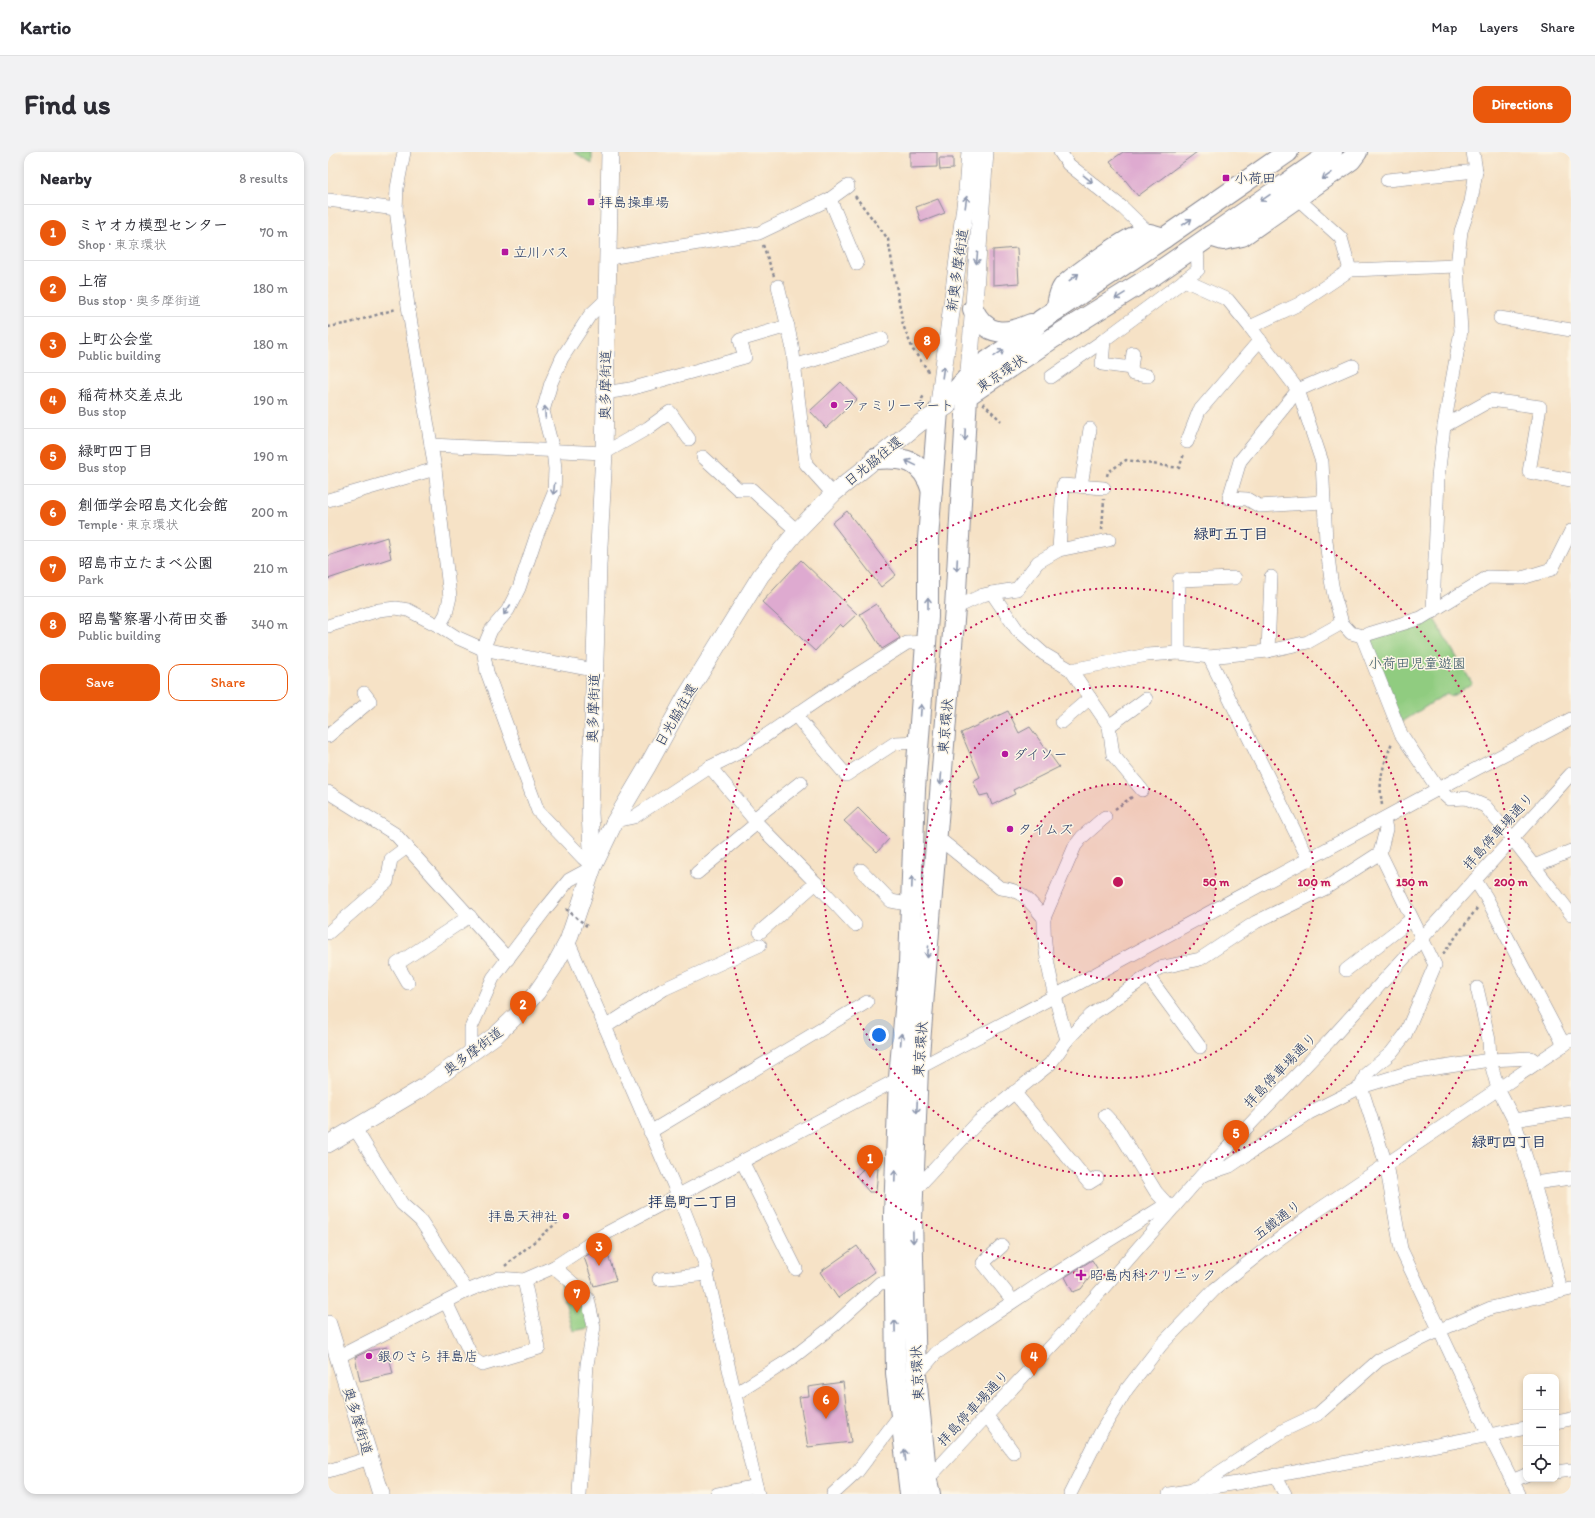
<!DOCTYPE html>
<html lang="en">
<head>
<meta charset="utf-8">
<style>
  body { margin:0; font-family:Itim,"Klee One",sans-serif; background:#f2f2f3; color:#2b2b33 }
  .controls { position:absolute; right:12px; bottom:12px; display:grid; overflow:hidden; border-radius:8px; box-shadow:0 2px 6px #0003 }
  .controls button { width:36px; height:36px; display:grid; place-items:center; padding:0; border:0; border-bottom:1px solid #e1e1e2; background:#fff; color:#2b2b33; font:20px sans-serif }
  .you { position:absolute; left:551px; top:883px; width:14px; height:14px; margin:-10px; border:3px solid #fff; border-radius:50%; background:#1a73e8; box-shadow:0 0 0 6px #1a73e833 }
  .badge { display:grid; place-items:center; width:26px; height:26px; border-radius:50%; background:#ea580c; color:#fff; font-size:13px; font-weight:700 }
  .pin { position:absolute; translate:-50% -33px; filter:drop-shadow(0 1px 2px #0008) }
  .pin::after { content:''; position:absolute; top:21px; width:14px; height:12px; background:inherit; clip-path:polygon(0 0,100% 0,50% 100%) }
  .list { margin:0; padding:0; list-style:none }
  h2 { display:flex; justify-content:space-between; align-items:center; height:52px; margin:0; padding:0 16px; font-size:17px }
  h2 small { font-size:13px; font-weight:400; color:#7c7c81 }
  .list li { display:grid; grid-template-columns:26px 1fr auto; gap:12px; align-items:center; box-sizing:border-box; height:56px; padding:0 16px; border-top:1px solid #e1e1e2 }
  .list b { display:block; font-size:15px; white-space:nowrap }
  .list p { margin:0; font-size:13px; white-space:nowrap; color:#7c7c81 }
  .list em { font-size:13px; font-style:normal; color:#7c7c81 }
  .actions { display:flex; gap:8px; padding:12px 16px }
  .actions a { flex:1; padding:9px 0; border:1px solid #ea580c; border-radius:12px; text-align:center; font-size:14px; color:#ea580c }
  .actions .main { background:#ea580c; color:#fff }
  .icon { flex:none; width:22px; height:22px; fill:none; stroke:currentColor; stroke-width:2; stroke-linecap:round; stroke-linejoin:round }
  .map { position:relative; flex:none; width:1243px; height:1342px; overflow:hidden; border-radius:12px }
  header { display:flex; align-items:center; gap:24px; box-sizing:border-box; height:56px; padding:0 20px; background:#fff; border-bottom:1px solid #e1e1e2 }
  header strong { font-size:19px }
  nav { display:flex; gap:22px; margin-inline-start:auto; font-size:14px }
  .intro { display:flex; align-items:center; justify-content:space-between; box-sizing:border-box; height:96px; padding:0 24px }
  h1 { margin:0; font-size:28px }
  .button { padding:10px 18px; border-radius:12px; background:#ea580c; color:#fff; font-size:14px; font-weight:700 }
  main { display:flex; gap:24px; padding:0 24px }
  aside { flex:1; background:#fff; border-radius:12px; box-shadow:0 2px 6px #0003 }
  .map>svg:first-child { display:block }
  .green { fill:#90cc80; stroke:#567e6f }
  .building { fill:#deaad0 }
  .lines { fill:none; stroke-linecap:round; stroke-linejoin:round }
  .minor-casing { stroke:#888892; stroke-width:14 }
  .major-casing { stroke:#888892; stroke-width:18 }
  .highway-casing { stroke:#888892; stroke-width:22 }
  .path { stroke:#888892; stroke-width:2.5; stroke-dasharray:3 3; stroke-linecap:butt }
  .minor { stroke:#fff; stroke-width:13 }
  .major { stroke:#fff; stroke-width:17 }
  .highway { stroke:#fff; stroke-width:20 }
  .path-bridge { stroke:#888892; stroke-width:2.5; stroke-dasharray:3 3; stroke-linecap:butt }
  .oneway { stroke:#8d97ae }
  .ring { fill:none; stroke:#c2185b; stroke-width:2; stroke-dasharray:2 4 }
  .poi-dot { fill:#b5179e; stroke:#fcf5e5; stroke-width:1.5 }
  .labels { text-anchor:middle; stroke-width:3; stroke-linejoin:round; paint-order:stroke }
  .poi-label { font-size:14px; fill:#1b2f5e; stroke:#fcf5e5; text-anchor:start }
  .street-label { font-size:14px; fill:#1b2f5e; stroke:#fcf5e5 }
  .park-label { font-size:14px; fill:#385666; stroke:#fcf5e5 }
  .neighbourhood-label { font-size:15px; font-weight:bold; fill:#1b2f5e; stroke:#fcf5e5 }
  .centre { fill:#c2185b; stroke:#fcf5e5; stroke-width:2 }
  .ring-label { font-size:12px; text-anchor:middle; font-weight:bold; fill:#c2185b; stroke:#fcf5e5; stroke-width:3; stroke-linejoin:round; paint-order:stroke }
</style>
</head>
<body>
<header>
<strong>Kartio</strong>
<nav><a>Map</a><a>Layers</a><a>Share</a></nav>
</header>
<div class="intro"><h1>Find us</h1><a class="button">Directions</a></div>
<main>
<aside>
<h2>Nearby<small>8 results</small></h2>
<ul class="list">
<li><span class="badge">1</span><div><b>ミヤオカ模型センター</b><p>Shop · 東京環状</p></div><em>70 m</em></li>
<li><span class="badge">2</span><div><b>上宿</b><p>Bus stop · 奥多摩街道</p></div><em>180 m</em></li>
<li><span class="badge">3</span><div><b>上町公会堂</b><p>Public building</p></div><em>180 m</em></li>
<li><span class="badge">4</span><div><b>稲荷林交差点北</b><p>Bus stop</p></div><em>190 m</em></li>
<li><span class="badge">5</span><div><b>緑町四丁目</b><p>Bus stop</p></div><em>190 m</em></li>
<li><span class="badge">6</span><div><b>創価学会昭島文化会館</b><p>Temple · 東京環状</p></div><em>200 m</em></li>
<li><span class="badge">7</span><div><b>昭島市立たまべ公園</b><p>Park</p></div><em>210 m</em></li>
<li><span class="badge">8</span><div><b>昭島警察署小荷田交番</b><p>Public building</p></div><em>340 m</em></li>
</ul>
<div class="actions"><a class="main">Save</a><a>Share</a></div>
</aside>
<div class="map">
<svg width="1243" height="1342" viewBox="0 0 1243 1342">
  <rect width="100%" height="100%" fill="#fcf5e5"/>
  <filter id="ink" filterUnits="userSpaceOnUse"><feTurbulence type="fractalNoise" baseFrequency=".025" numOctaves="2"/><feDisplacementMap in="SourceGraphic" scale="8" xChannelSelector="R" yChannelSelector="G"/><feConvolveMatrix kernelMatrix="1 2 1 2 8 2 1 2 1" color-interpolation-filters="sRGB"/></filter>
  <filter id="wash" filterUnits="userSpaceOnUse"><feTurbulence type="fractalNoise" baseFrequency=".012" numOctaves="4" result="noise"/><feDisplacementMap in="SourceGraphic" scale="16" xChannelSelector="R" yChannelSelector="G"/><feGaussianBlur stdDeviation="0.9" result="paint"/><feColorMatrix in="noise" values="0 0 0 0 0 0 0 0 0 0 0 0 0 0 0 0 0 1.4 0 .05"/><feComposite in="paint" operator="in"/></filter>
  <g filter="url(#wash)">
    <rect width="100%" height="100%" fill="#f6e2c6"/>
    <g class="green">
      <path d="M246,0h18v12z"/>
      <path d="M1105,465l39,66 -21,14 -4,-4 -45,29 -35,-79 6,-7z"/>
      <path d="M232,1130l23,16 6,30 -16,3z"/>
    </g>
    <g id="blocks">
      <g class="building">
        <path d="M582,0h27v15l-27,1z"/>
        <path d="M795,0h74l-59,44 -28,-35z"/>
        <path d="M611,6h14v11l-13,1z"/>
        <path d="M610,47l7,14 -24,9 -5,-15z"/>
        <path d="M689,96l2,35 -26,2v-35z"/>
        <path d="M513,230l16,17 -31,29 -16,-17z"/>
        <path d="M519,359l49,64 -15,12 -49,-64z"/>
        <path d="M59,385l4,21 -63,21v-23z"/>
        <path d="M473,408l56,54 -14,13 -3,-3 -25,27 -53,-49z"/>
        <path d="M548,452l24,34 -18,11 -22,-35z"/>
        <path d="M680,559l11,22 11,-6 29,40 -46,23 2,4 -23,11 -4,-11 -8,2 -7,-15 7,-4 -19,-44z"/>
        <path d="M530,656l31,31 -12,13 -33,-31z"/>
        <path d="M536,1016h14l-2,24h-7l-13,-16z"/>
        <path d="M277,1093l11,35 -22,6 -10,-29z"/>
        <path d="M529,1094l18,26 -37,26 -18,-26z"/>
        <path d="M764,1108l5,8 -16,21 -8,3 -8,-15z"/>
        <path d="M59,1195l6,27 -33,7 -5,-24 13,-6z"/>
        <path d="M515,1230l8,60 -43,5 -9,-50 10,-1 -1,-9z"/>
      </g>
    </g>
  </g>
  <g filter="url(#ink)">
    <use href="#blocks" fill-opacity="0" stroke="#888892" stroke-width="1"/>
    <g class="lines">
      <defs>
        <g id="minor">
          <path d="M76,0l-7,36 -1,21 12,97 27,163 15,128 -4,17 -7,12"/>
          <path d="M732,0l8,12 55,44 27,26"/>
          <path d="M1059,28l89,-9"/>
          <path d="M969,46l44,40 9,32"/>
          <path d="M502,47l27,65"/>
          <path d="M0,48l68,9"/>
          <path d="M281,106l150,-25 71,-34 18,-13"/>
          <path d="M856,128l44,20 22,27 48,63 24,72 4,79 5,39 3,15 8,28 9,10 11,3 59,-18 67,-41 34,1 30,-9 19,-38"/>
          <path d="M450,134l14,59 14,119 27,30"/>
          <path d="M1172,166l71,12"/>
          <path d="M922,175l49,-23 51,-34 107,-4"/>
          <path d="M776,188l-2,24 29,4 2,-15"/>
          <path d="M466,214l88,-27"/>
          <path d="M803,216l2,6 15,2"/>
          <path d="M723,225l53,-37 94,-70 -1,-26"/>
          <path d="M276,241l26,-4 115,-32 -5,-17 48,-14"/>
          <path d="M1116,274l47,-26 49,7 -11,65 42,8"/>
          <path d="M859,290l12,-31 61,-71"/>
          <path d="M103,293l173,8 44,-25 22,-16 19,27"/>
          <path d="M375,305l35,32h13l46,42"/>
          <path d="M753,334l9,-57"/>
          <path d="M0,348l107,-31"/>
          <path d="M995,350l-64,4 -12,-7 -18,-1 11,-37 58,-71 55,-24"/>
          <path d="M731,398l4,-65 41,3"/>
          <path d="M664,441l25,-4 21,-27 21,-12 50,-10"/>
          <path d="M627,456l28,-13 9,-2 26,38 26,23 27,16 76,-15 32,-2 30,4 59,-6 40,-9 34,-19"/>
          <path d="M1105,460l5,-135 6,-51 17,-95 -4,-65 4,-35 10,-29 5,-31 -3,-19"/>
          <path d="M0,474l51,-16 17,-2 12,2 31,16 17,11 27,12 111,21"/>
          <path d="M1034,484l39,98 37,55 11,10 17,-1 19,8 27,32 59,76"/>
          <path d="M940,499l3,-74"/>
          <path d="M851,501v-73l56,-2"/>
          <path d="M881,505l100,203"/>
          <path d="M743,518l38,56 4,29 29,35"/>
          <path d="M468,564l50,59 49,-32 24,-1"/>
          <path d="M734,570l28,-24"/>
          <path d="M781,574l37,-27"/>
          <path d="M0,584l42,-35 -6,-8"/>
          <path d="M382,615l47,56 59,60 39,42"/>
          <path d="M0,640l67,42 113,125"/>
          <path d="M426,667l47,-37"/>
          <path d="M1056,667l2,10 -6,24 55,112 -30,70 -14,18 -25,21 -5,13 25,77 15,85 88,186 30,59"/>
          <path d="M287,669l19,-4 76,-50 36,-18 82,-56 79,-50 20,-1"/>
          <path d="M609,685l63,51c24,2 29,13 44,30l31,-72 7,-9 23,-20"/>
          <path d="M1206,714l37,-15"/>
          <path d="M533,718l30,31 21,4"/>
          <path d="M369,721l60,-50"/>
          <path d="M1147,728l11,17 78,148"/>
          <path d="M716,766c-1,41 12,82 23,122"/>
          <path d="M432,780l56,-49"/>
          <path d="M0,781l59,-51 4,-23 16,-12"/>
          <path d="M240,789l110,254 26,66 54,233"/>
          <path d="M1018,818l66,-51"/>
          <path d="M820,824l52,71"/>
          <path d="M80,831l-11,-19 73,-48"/>
          <path d="M1149,836l12,52 1,20 8,29 16,31 20,63 13,49 14,59"/>
          <path d="M277,875l59,-38 96,-44"/>
          <path d="M143,903v-27l22,-50 54,-71 22,-27 24,-13 -10,-9 -45,-47 -51,-139 -4,-23 8,-19 17,-20 11,-22 17,-51 18,-44 1,-24 -2,-19 -10,-39 8,-28 11,-25 28,-43 18,-17"/>
          <path d="M686,940l75,91 8,-5"/>
          <path d="M777,963l12,13 39,64 11,12 8,2"/>
          <path d="M1186,968l57,-9"/>
          <path d="M26,975l48,77 19,17 46,70"/>
          <path d="M322,980l217,-130"/>
          <path d="M414,1009l54,108"/>
          <path d="M875,1023l27,-9 79,-53 52,-26 49,-15 80,-12 41,-2 7,5"/>
          <path d="M1206,1031l37,-5"/>
          <path d="M586,1039l65,-70 71,-57 17,-24 24,-25 68,-47 41,-9 56,-37 68,-33 56,-36"/>
          <path d="M674,1094l-19,17 30,38"/>
          <path d="M226,1115l21,18 13,14 6,28 -7,37 -8,130"/>
          <path d="M331,1127l49,-5"/>
          <path d="M118,1150l27,57 9,6 57,-17 -15,-68"/>
          <path d="M10,1205l129,-66 32,-13 25,2 30,-13 49,-32 452,-239 383,-207 133,-70"/>
          <path d="M588,1224l20,-23 108,-72 123,-77"/>
          <path d="M407,1242l56,-35 42,-33 47,-43 14,-1"/>
          <path d="M659,1264l26,36"/>
          <path d="M1228,1270l15,-3"/>
          <path d="M0,1319l42,-13"/>
          <path d="M1228,1320l15,-2"/>
          <path d="M947,1323l10,19"/>
          <path d="M1184,1329l14,-6"/>
          <path d="M596,1331l147,-158 130,-149 128,-135 242,-267"/>
          <path d="M389,1342l39,-8"/>
          <path d="M505,1342l24,-22 44,-58"/>
          <path d="M742,1342l31,-62 26,-43 34,-44 54,-56 48,-38 54,-40 254,-171"/>
          <path d="M841,1342l68,-11 289,-55"/>
          <path d="M861,1342l5,-5 90,-59 34,-16 61,-54 61,-30 51,-22 80,-19"/>
        </g>
        <g id="major">
          <path d="M640,234l17,-234"/>
          <path d="M610,259l29,-220 3,-39"/>
          <path d="M266,713l21,-44 32,-54 38,-69 76,-123 36,-44 36,-37 87,-71 28,-17"/>
          <path d="M0,992l96,-57 72,-52 20,-19 21,-24 17,-25 14,-26 25,-74 -3,-54 8,-248 6,-112 6,-301"/>
          <path d="M0,1172l53,170"/>
        </g>
        <g id="highway">
          <path d="M882,84l13,4 19,-4 109,-76 6,-8"/>
          <path d="M645,157c13,28 33,26 58,15"/>
          <path d="M728,158c2,-8 2,-16 7,-23 8,-10 65,-49 77,-53 8,-2 16,2 24,4"/>
          <path d="M547,307c29,-2 47,0 57,32"/>
          <path d="M582,1342l-14,-121 -2,-158 5,-137 10,-114 6,-175 13,-172v-78l10,-128 30,-34 15,-13 45,-30 13,-14 123,-82 124,-86"/>
          <path d="M602,1342l-3,-13 -11,-105 -4,-157 6,-151 37,-460 12,-212 86,-58 101,-63 178,-123"/>
        </g>
      </defs>
      <use href="#minor" class="minor-casing"/>
      <use href="#major" class="major-casing"/>
      <use href="#highway" class="highway-casing"/>
      <g class="path">
        <path d="M527,44l33,43 15,86 10,25 14,19 1,3"/>
        <path d="M435,93l11,31"/>
        <path d="M0,175l22,-4 46,-14"/>
        <path d="M655,251l18,18"/>
        <path d="M593,253l1,-6 2,-4"/>
        <path d="M779,324l1,-4 18,-12 53,8 5,-14"/>
        <path d="M774,378l2,-31"/>
        <path d="M1054,653c-4,-28 1,-37 10,-63"/>
        <path d="M787,657l17,-12"/>
        <path d="M1115,802l35,-47"/>
        <path d="M177,1114l54,-45"/>
      </g>
      <use href="#minor" class="minor"/>
      <use href="#major" class="major"/>
      <use href="#highway" class="highway"/>
      <path class="path-bridge" d="M238,757l22,18"/>
    </g>
    <defs><path id="oneway-shaft" d="M-6 0H5M1.5-3L5.5 0L1.5 3" fill="none" stroke-width="1.6" stroke-linecap="round" stroke-linejoin="round"/></defs>
    <g class="oneway">
      <use href="#oneway-shaft" transform="translate(999 24) rotate(145)"/>
      <use href="#oneway-shaft" transform="translate(760 27) rotate(39)"/>
      <use href="#oneway-shaft" transform="translate(937 46) rotate(146)"/>
      <use href="#oneway-shaft" transform="translate(638 50) rotate(-82)"/>
      <use href="#oneway-shaft" transform="translate(859 70) rotate(-35)"/>
      <use href="#oneway-shaft" transform="translate(649 106) rotate(95)"/>
      <use href="#oneway-shaft" transform="translate(746 125) rotate(-37)"/>
      <use href="#oneway-shaft" transform="translate(792 144) rotate(148)"/>
      <use href="#oneway-shaft" transform="translate(671 201) rotate(-34)"/>
      <use href="#oneway-shaft" transform="translate(615 220) rotate(-82)"/>
      <use href="#oneway-shaft" transform="translate(217 260) rotate(-93)"/>
      <use href="#oneway-shaft" transform="translate(637 283) rotate(92)"/>
      <use href="#oneway-shaft" transform="translate(583 311) rotate(-154)"/>
      <use href="#oneway-shaft" transform="translate(226 337) rotate(96)"/>
      <use href="#oneway-shaft" transform="translate(629 413) rotate(93)"/>
      <use href="#oneway-shaft" transform="translate(600 451) rotate(-90)"/>
      <use href="#oneway-shaft" transform="translate(179 458) rotate(124)"/>
      <use href="#oneway-shaft" transform="translate(593 558) rotate(-86)"/>
      <use href="#oneway-shaft" transform="translate(613 627) rotate(95)"/>
      <use href="#oneway-shaft" transform="translate(584 730) rotate(-88)"/>
      <use href="#oneway-shaft" transform="translate(600 800) rotate(95)"/>
      <use href="#oneway-shaft" transform="translate(573 887) rotate(-86)"/>
      <use href="#oneway-shaft" transform="translate(589 955) rotate(92)"/>
      <use href="#oneway-shaft" transform="translate(567 1024) rotate(-88)"/>
      <use href="#oneway-shaft" transform="translate(585 1085) rotate(89)"/>
      <use href="#oneway-shaft" transform="translate(567 1174) rotate(-91)"/>
      <use href="#oneway-shaft" transform="translate(577 1303) rotate(-96)"/>
    </g>
  </g>
  <circle cx="790" cy="730" r="98" fill="#c2185b" fill-opacity=".12"/>
  <g class="ring">
    <circle cx="790" cy="730" r="98"/>
    <circle cx="790" cy="730" r="196"/>
    <circle cx="790" cy="730" r="294"/>
    <circle cx="790" cy="730" r="393"/>
  </g>
  <g class="poi-dot">
    <rect x="894" y="22" width="8" height="8" rx="2"/>
    <rect x="259" y="46" width="8" height="8" rx="2"/>
    <rect x="173" y="96" width="8" height="8" rx="2"/>
    <circle cx="506" cy="253" r="4"/>
    <circle cx="677" cy="602" r="4"/>
    <circle cx="682" cy="677" r="4"/>
    <circle cx="238" cy="1064" r="4"/>
    <path d="M751 1117h4v4h4v4h-4v4h-4v-4h-4v-4h4z"/>
    <circle cx="41" cy="1204" r="4"/>
  </g>
  <g class="labels">
    <g class="poi-label">
      <text x="906" y="31">小荷田</text>
      <text x="271" y="55">拝島操車場</text>
      <text x="185" y="105">立川バス</text>
      <text x="514" y="258">ファミリーマート</text>
      <text x="685" y="607">ダイソー</text>
      <text x="690" y="682">タイムズ</text>
      <text x="230" y="1069" text-anchor="end">拝島天神社</text>
      <text x="762" y="1128">昭島内科クリニック</text>
      <text x="49" y="1209">銀のさら 拝島店</text>
    </g>
    <g class="street-label">
      <text transform="translate(629 118) rotate(-82)" y="5">新奥多摩街道</text>
      <text transform="translate(673 221) rotate(-34)" y="5">東京環状</text>
      <text transform="translate(277 233) rotate(-89)" y="5">奥多摩街道</text>
      <text transform="translate(545 309) rotate(-39)" y="5">日光脇往還</text>
      <text transform="translate(265 556) rotate(-88)" y="5">奥多摩街道</text>
      <text transform="translate(348 563) rotate(-60)" y="5">日光脇往還</text>
      <text transform="translate(617 574) rotate(-85)" y="5">東京環状</text>
      <text transform="translate(1170 679) rotate(-48)" y="5">拝島停車場通り</text>
      <text transform="translate(592 897) rotate(-86)" y="5">東京環状</text>
      <text transform="translate(145 899) rotate(-37)" y="5">奥多摩街道</text>
      <text transform="translate(952 918) rotate(-46)" y="5">拝島停車場通り</text>
      <text transform="translate(949 1068) rotate(-37)" y="5">五鐵通り</text>
      <text transform="translate(589 1221) rotate(-93)" y="5">東京環状</text>
      <text transform="translate(645 1256) rotate(-47)" y="5">拝島停車場通り</text>
      <text transform="translate(30 1269) rotate(73)" y="5">奥多摩街道</text>
    </g>
    <g class="park-label">
      <text x="1089" y="516">小荷田児童遊園</text>
    </g>
    <g class="neighbourhood-label">
      <text x="903" y="387">緑町五丁目</text>
      <text x="1181" y="995">緑町四丁目</text>
      <text x="365" y="1055">拝島町二丁目</text>
    </g>
  </g>
  <circle cx="790" cy="730" r="6" class="centre"/>
  <g class="ring-label">
    <text x="888" y="734">50 m</text>
    <text x="986" y="734">100 m</text>
    <text x="1084" y="734">150 m</text>
    <text x="1183" y="734">200 m</text>
  </g>
</svg>
<div class="controls">
<button>+</button>
<button>−</button>
<button><svg class="icon" aria-label="locate" viewBox="0 0 24 24"><circle cx="12" cy="12" r="6"/><path d="M12 2v4M12 18v4M2 12h4M18 12h4"/></svg></button>
</div>
<div class="you"></div>
<div class="pin badge" style="left:542px;top:1026px">1</div>
<div class="pin badge" style="left:195px;top:872px">2</div>
<div class="pin badge" style="left:271px;top:1114px">3</div>
<div class="pin badge" style="left:706px;top:1224px">4</div>
<div class="pin badge" style="left:908px;top:1001px">5</div>
<div class="pin badge" style="left:498px;top:1267px">6</div>
<div class="pin badge" style="left:249px;top:1161px">7</div>
<div class="pin badge" style="left:599px;top:208px">8</div>
</div>
</main>
</body>
</html>
